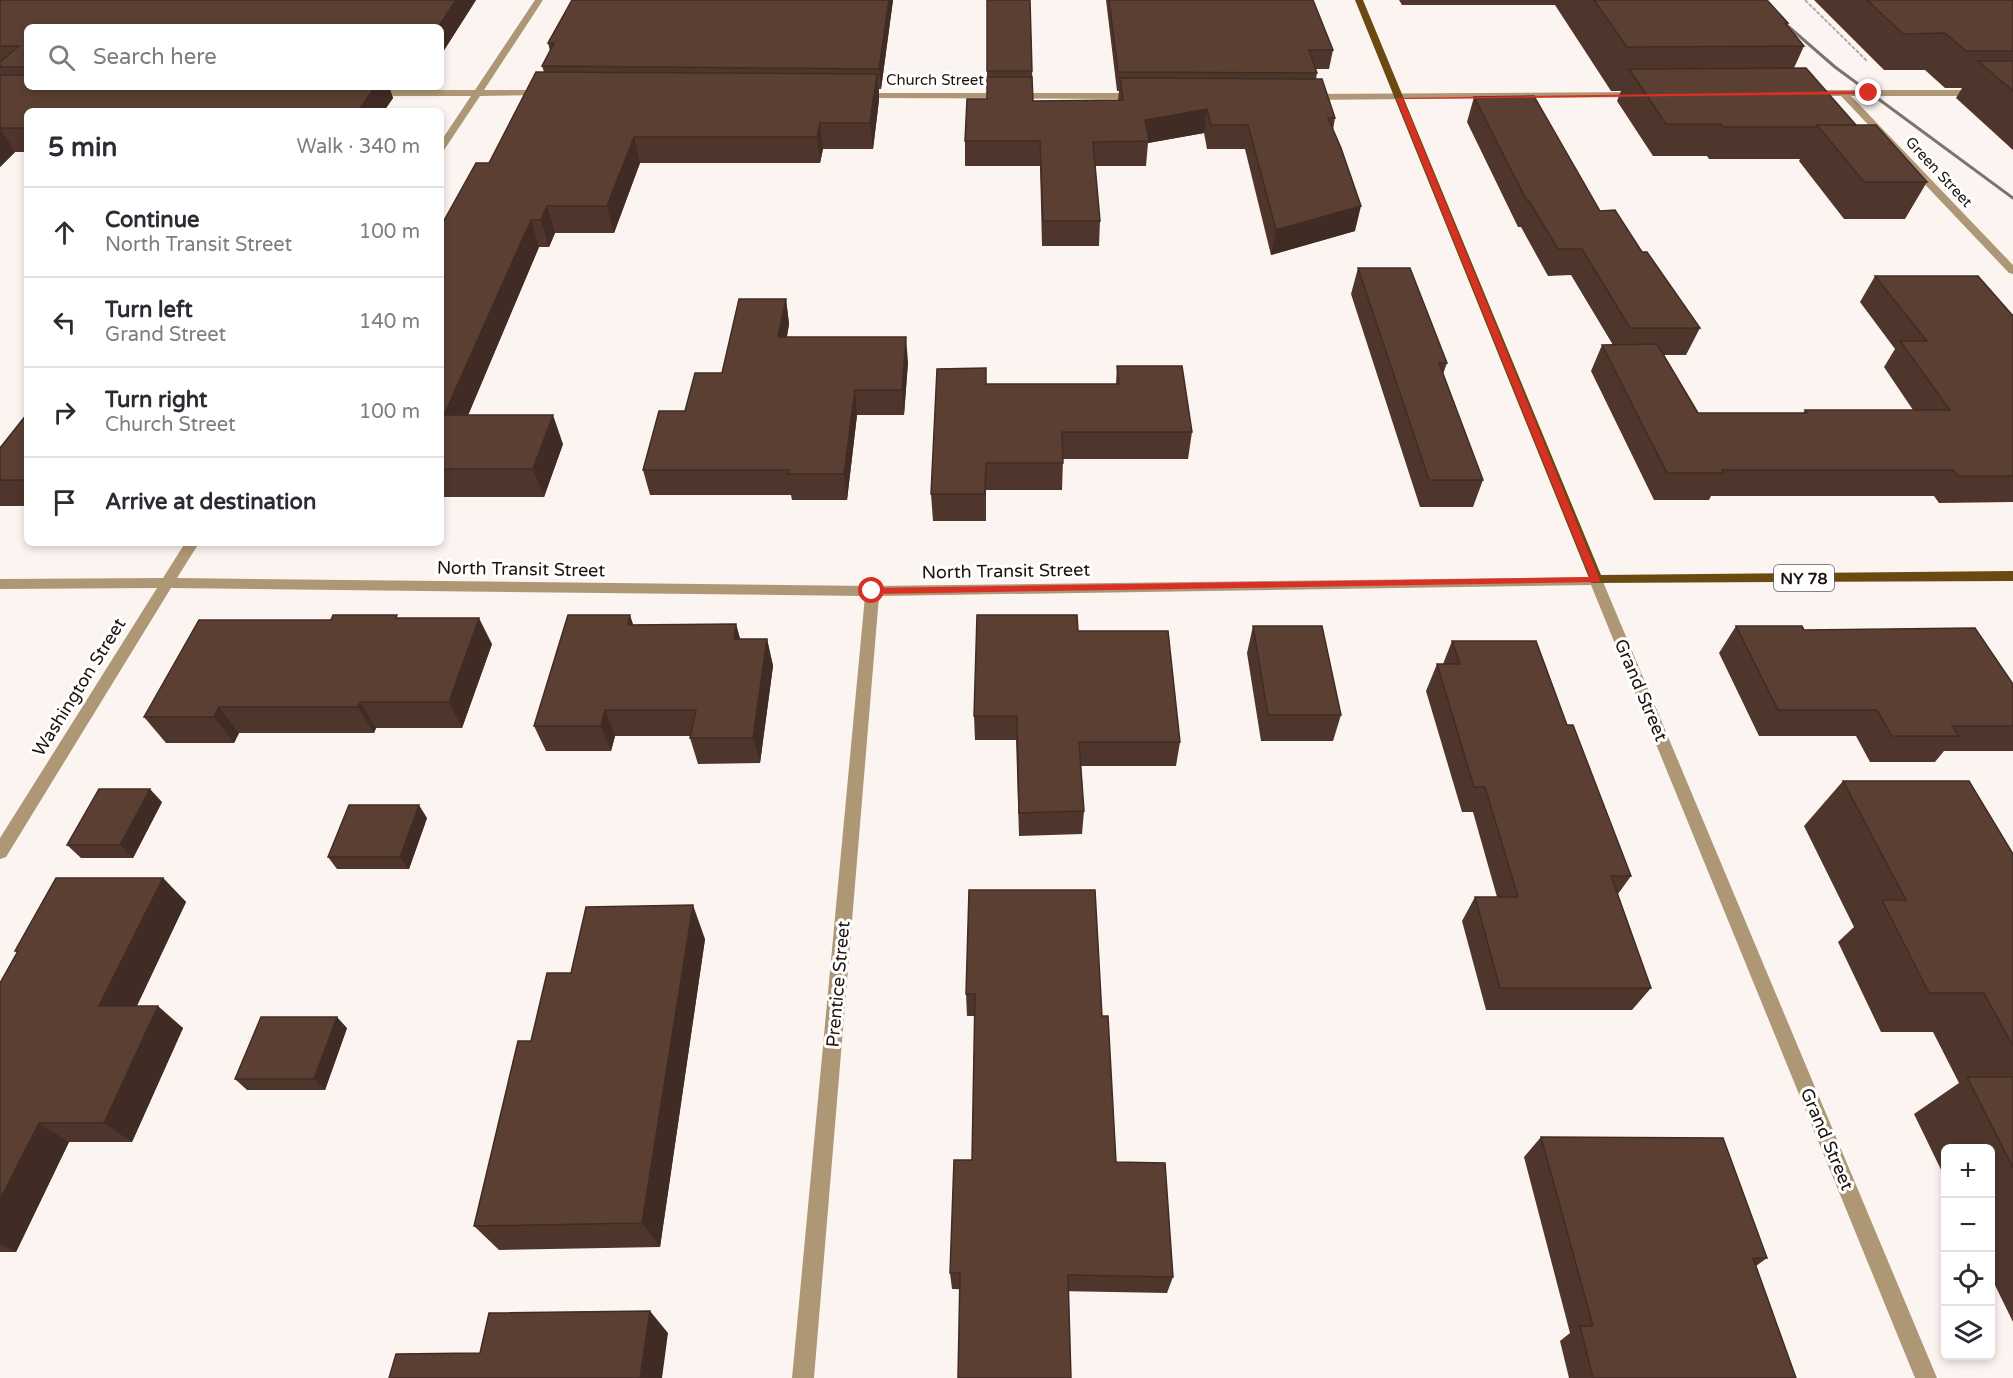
<!DOCTYPE html>
<html lang="en">
<head>
<meta charset="utf-8">
<style>
  body { margin:0; font-family:"Varela Round",sans-serif; background:#f2f2f3; color:#2b2b33 }
  .controls { position:absolute; right:18px; bottom:18px; display:grid; overflow:hidden; border-radius:9px; box-shadow:0 3px 9px #0003 }
  .controls button { width:54px; height:54px; display:grid; place-items:center; padding:0; border:0; border-bottom:2px solid #e1e1e2; background:#fff; color:#2b2b33; font:30px sans-serif }
  .stop { position:absolute; width:18px; height:18px; margin:-14px; border:4px solid #d93025; border-radius:50%; background:#fff }
  .stop.end { background:#d93025; border-color:#fff; box-shadow:0 2px 6px #0008 }
  .list { margin:0; padding:0; list-style:none }
  h2 { display:flex; justify-content:space-between; align-items:center; height:78px; margin:0; padding:0 24px; font-size:26px }
  h2 small { font-size:20px; font-weight:400; color:#7c7c81 }
  .list li { display:grid; grid-template-columns:39px 1fr auto; gap:18px; align-items:center; box-sizing:border-box; height:90px; padding:0 24px; border-top:2px solid #e1e1e2 }
  .list b { display:block; font-size:22px; white-space:nowrap }
  .list p { margin:0; font-size:20px; white-space:nowrap; color:#7c7c81 }
  .list em { font-size:20px; font-style:normal; color:#7c7c81 }
  .icon { flex:none; width:33px; height:33px; fill:none; stroke:currentColor; stroke-width:2; stroke-linecap:round; stroke-linejoin:round }
  .map { position:relative; flex:none; width:2013px; height:1378px; overflow:hidden }
  .search { position:absolute; background:#fff; box-shadow:0 3px 9px #0003; left:24px; top:24px; width:420px; height:66px; display:flex; align-items:center; gap:15px; box-sizing:border-box; padding:0 21px; border-radius:9px; color:#7c7c81; font-size:22px }
  .panel { position:absolute; background:#fff; box-shadow:0 3px 9px #0003; left:24px; top:108px; width:420px; height:438px; border-radius:9px }
  .map>svg:first-child { display:block }
  .lines { fill:none; stroke-linecap:round; stroke-linejoin:round }
  .path { stroke:#b4aba8; stroke-width:2; stroke-dasharray:4 1.5; stroke-linecap:butt }
  .minor { fill:#ae9775; fill-rule:evenodd }
  .primary { fill:#6b4a12; fill-rule:evenodd }
  .rail { stroke:#7c736f; stroke-width:3 }
  .wall { fill:#4e362c }
  .shaded-wall { fill:#402c24 }
  .building { fill:#5b3f33; stroke:#402c24; stroke-width:1.5 }
  .route { fill:#d93025 }
  .labels { text-anchor:middle; stroke-width:6; stroke-linejoin:round; paint-order:stroke }
  .far-street-label { font-size:15px; fill:#1e130e; stroke:#fff }
  .shield { fill:#fff; stroke:#625a56; stroke-width:1.5 }
  .shield-label { font-size:16px; font-weight:bold; fill:#1e130e }
  .street-label { font-size:18px; fill:#1e130e; stroke:#fff }
</style>
</head>
<body>
<div class="map">
<svg width="2013" height="1378" viewBox="0 0 2013 1378">
  <rect width="100%" height="100%" fill="#fbf4f1"/>
  <g class="lines">
    <path class="path" d="M1805,0l62,61"/>
    <g class="minor">
      <path d="M535,0h8l-59,90h62l5,3 -2,2 -69,1 -36,54 -3,1v-10l30,-45h-99l-5,-3 5,-3h103z"/>
      <path d="M2013,90v6h-162l162,169v9l-4,-1 -168,-177h-32l-5,-3 5,-3z"/>
      <path d="M1638,92l5,3 -2,2 -333,3 -5,-3 5,-3z"/>
      <path d="M858,93h279l5,3 -5,3 -276,-1 -5,-3z"/>
      <path d="M185,543h14l-22,35 695,8 729,-9 336,801h-22l-324,-793 -712,11 -65,782h-22l73,-782 -694,-8 -165,269 -6,2v-21l157,-250 -157,1v-10l163,-1z"/>
    </g>
    <path class="primary" d="M1355,0h8l238,575 412,-4v10l-422,2z"/>
    <path class="rail" d="M1758,0l77,67 178,131"/>
  </g>
  <g class="wall">
    <path d="M0,0h476l-35,55v-28h-414v60h373h-11l4,11 -9,13h-357v41h-12l-15,15z"/>
    <path d="M572,0h321l-12,89h-2v11l-6,49h-50l-3,14h-180l-26,70h-59l-6,14h-10l-71,168 95,29 -19,53h-103v-271l48,-63 55,-91 -2,-6 8,-15 -2,-8z"/>
    <path d="M987,0h43l3,101 85,-1 1,-9h-2l-11,-91h207l20,50 -4,19h-13l1,4 -1,6 19,39 -2,12 22,101 -84,24 -26,-106h-38l-3,-16 -56,10 -2,23h-51l5,55 -1,25h-57l-2,-80h-75v-25l22,-42z"/>
    <path d="M1399,0h368l21,23 -1,3 17,20 -10,22 62,57 71,57 -22,37h-61l-45,-58 1,-2h-91l-2,-3h-54l-36,-55 4,-10h-10l-56,-86h-153z"/>
    <path d="M1814,0h199v150l-57,-52 6,-10h-17l-20,-18h-41z"/>
    <path d="M1474,97l168,155 58,76 -14,27h-22l34,58h105l2,-3h108l-29,-43 11,-18 -35,-47 15,-26 138,40v186l-74,1 -5,-7h-223l-2,4h-55l-63,-129 11,-26h11l-42,-70 -23,1 -27,-49h-3l-51,-105z"/>
    <path d="M1358,268l89,95 -4,11 40,106 -10,27h-53l-69,-213z"/>
    <path d="M786,299l3,25 -2,13 121,25 -4,53h-47l-10,85h-55l-1,-5h-141l-7,-25 79,-97z"/>
    <path d="M1117,366l75,66 -4,27h-125l-1,31h-76v31h-53l-2,-27 55,-110h130z"/>
    <path d="M27,414v92h-27v-58z"/>
    <path d="M399,618l93,26 -30,84h-86l-2,5h-135l-5,10h-68l-22,-26 187,-97z"/>
    <path d="M736,624l4,15h27l6,27 -13,97 -62,1 -8,-26 1,-2h-76l-4,15h-65l-12,-25 100,-101z"/>
    <path d="M1253,626l88,89 -8,26h-72l-14,-88z"/>
    <path d="M1736,626l68,4 209,54v67h-69l-9,11h-65l-14,-26h-97l-40,-83z"/>
    <path d="M1078,631l102,111 -4,24h-95l3,45 -2,23 -63,2 -3,-96h-41l-1,-24z"/>
    <path d="M1452,641l115,84 64,151 -13,18 33,94 -19,22h-146l-24,-89 13,-24h22l-24,-85h-11l-36,-121 11,-27h6z"/>
    <path d="M1843,781l170,73v468l-23,-47v-126h-44v31l-32,-66 45,-31 -26,-51h-52l-43,-90 16,-15 -50,-101z"/>
    <path d="M162,802l-29,56h-52l-14,-13z"/>
    <path d="M427,818l-18,51h-72l-9,-12z"/>
    <path d="M163,878l23,24 -49,104 46,22 -51,114h-63l-53,110h-16v-269l17,-31 -2,-1z"/>
    <path d="M969,890l133,126 14,146 57,115 -6,16 -215,-4 -2,-16 22,-113 3,-144h-8l-1,-22z"/>
    <path d="M705,939l-45,308 -161,3 -25,-24 57,-185 40,-68z"/>
    <path d="M347,1028l-22,62h-78l-12,-11z"/>
    <path d="M1541,1137l226,121 -11,8 40,112h-227l-9,-37 10,-8 -46,-176z"/>
  </g>
  <g class="shaded-wall">
    <path d="M456,0h20l-35,55v-28h-3z"/>
    <path d="M889,0h4l-12,89 -2,-20z"/>
    <path d="M877,74l2,26 -6,49 -3,-26z"/>
    <path d="M375,87h14l4,11 -9,13h-26z"/>
    <path d="M1207,109l-3,24 -56,10 -3,-23z"/>
    <path d="M820,123l3,26 -3,14 -3,-26z"/>
    <path d="M0,128l15,24 -15,15z"/>
    <path d="M634,137l6,26 -26,70 -7,-27z"/>
    <path d="M547,206l8,27 -6,14 -8,-27z"/>
    <path d="M1361,206l-6,25 -84,24 5,-25z"/>
    <path d="M531,220l8,27 -83,197 -12,-29z"/>
    <path d="M786,299l3,25 -7,38 -4,-25z"/>
    <path d="M906,337l2,25 -4,53 -2,-25z"/>
    <path d="M855,390l2,25 -10,85 -3,-26z"/>
    <path d="M553,415l10,29 -19,53 -11,-28z"/>
    <path d="M630,615l9,27 -11,-17z"/>
    <path d="M479,618l13,26 -30,84 -13,-26z"/>
    <path d="M736,624l7,26 -9,-11z"/>
    <path d="M767,639l6,27 -13,97 -7,-25z"/>
    <path d="M360,702l16,26 -2,5 -16,-26z"/>
    <path d="M219,707l20,26 -5,10 -20,-26z"/>
    <path d="M605,710l10,26 -4,15 -10,-25z"/>
    <path d="M150,789l12,13 -29,56 -13,-13z"/>
    <path d="M419,805l8,13 -18,51 -9,-12z"/>
    <path d="M163,878l23,24 -60,126 -27,-22z"/>
    <path d="M693,905l12,34 -45,308 -18,-24z"/>
    <path d="M158,1006l25,22 -51,114 -28,-19z"/>
    <path d="M337,1017l10,11 -22,62 -11,-11z"/>
    <path d="M39,1123l30,19 -53,110 -16,-8v-44z"/>
    <path d="M650,1311l18,22 -6,45h-22z"/>
  </g>
  <g class="building">
    <path d="M0,0h456l-18,27h-411v40h-27v-5l19,-16h-19z"/>
    <path d="M572,0h317l-10,69 -337,-3 12,-23h-6z"/>
    <path d="M987,0h43l2,71h-45z"/>
    <path d="M1109,0h204l20,50h-24l8,23 -199,-1z"/>
    <path d="M1594,0h173l21,23h-3l19,23 -177,1z"/>
    <path d="M1867,0h146v51h-47l-21,-18 -42,1z"/>
    <path d="M1978,61h35v30z"/>
    <path d="M1806,68l50,57h-39l-1,2h-93l-2,-3h-55l-37,-55z"/>
    <path d="M536,72l341,2 -7,49h-50l-3,14h-183l-27,69h-60l-6,14h-10l-87,195h109l-20,54h-92v-243l35,-63h13z"/>
    <path d="M0,75h27v12h348l-17,24h-331v17h-27z"/>
    <path d="M987,77h45l1,24 90,-1 -3,-22 202,1 13,39h-7l13,30 20,58 -85,24 -28,-105h-37l-4,-16 -62,11 4,21 -56,1 7,79h-57l-3,-80h-75l2,-42h20z"/>
    <path d="M1534,96l66,115 15,-1 27,42h5l53,76h-70l-48,-79h-24l-29,-48h-2l-53,-104z"/>
    <path d="M1817,125h59l51,57h-63z"/>
    <path d="M1358,268h52l37,95h-8l44,117h-54z"/>
    <path d="M1875,276h103l35,40v160h-55l-5,-6h-231l2,3h-57l-65,-128 55,-1 41,69h109l-2,-3h145l-50,-69h27z"/>
    <path d="M739,299h47l-8,38h128l-4,53h-47l-11,84h-56l1,-4h-146l16,-59h26l10,-38h27z"/>
    <path d="M1117,366h65l10,66h-130l1,31h-77l-1,31h-54l6,-125 49,-1v16h133z"/>
    <path d="M27,414v66h-27v-32z"/>
    <path d="M333,615h64l-1,3h83l-30,84h-89l-2,5h-139l-5,10h-70l55,-97h132z"/>
    <path d="M568,615h62l-2,10 108,-1 -2,15h33l-14,99h-63l6,-28h-91l-4,16h-67z"/>
    <path d="M977,615h100l1,16h90l12,111h-101l5,69 -65,2 -2,-97h-43z"/>
    <path d="M1253,626h69l19,89h-73z"/>
    <path d="M1736,626h66l2,4 171,-2 38,56v42h-61l7,10h-67l-15,-26h-99z"/>
    <path d="M1452,641h84l31,84h6l58,151h-20l40,112h-151l-25,-91h43l-33,-110h-11l-37,-123h23z"/>
    <path d="M1843,781h126l44,73v192l-29,-53h-55l-47,-93h24z"/>
    <path d="M99,789h51l-30,56h-53z"/>
    <path d="M349,805h70l-19,52h-72z"/>
    <path d="M56,878h107l-64,128h59l-54,117h-65l-39,77v-217l18,-32h-3z"/>
    <path d="M969,890h126l7,126h6l8,146 49,1 8,114 -105,-2 3,103h-113l2,-105h-10l4,-113h18l3,-166h-9z"/>
    <path d="M693,905l-51,318 -168,3 44,-185h13l16,-68h24l15,-66z"/>
    <path d="M261,1017h76l-23,62h-79z"/>
    <path d="M1967,1077h46v91z"/>
    <path d="M1541,1137l182,1 44,120h-14l43,120h-203l-13,-52h13z"/>
    <path d="M650,1311l-10,67h-251l7,-24 84,-1 9,-40z"/>
  </g>
  <path class="route" d="M1869,91l2,3 -468,5 197,481 -1,2 -727,12 -4,-3 4,-3 718,-11 -194,-479z"/>
  <g class="labels">
    <g class="far-street-label">
      <text x="935" y="85">Church Street</text>
      <text transform="translate(1939 172) rotate(47)" y="5">Green Street</text>
    </g>
    <rect class="shield" x="1774" y="565" width="60" height="26" rx="4.5"/>
    <g class="shield-label">
      <text x="1804" y="584">NY 78</text>
    </g>
    <g class="street-label">
      <text transform="translate(521 569) rotate(1)" y="6">North Transit Street</text>
      <text transform="translate(1006 571) rotate(-1)" y="6">North Transit Street</text>
      <text transform="translate(79 687) rotate(-58)" y="6">Washington Street</text>
      <text transform="translate(1641 690) rotate(67)" y="6">Grand Street</text>
      <text transform="translate(838 984) rotate(-85)" y="6">Prentice Street</text>
      <text transform="translate(1827 1139) rotate(67)" y="6">Grand Street</text>
    </g>
  </g>
</svg>
<div class="controls">
<button>+</button>
<button>−</button>
<button><svg class="icon" aria-label="locate" viewBox="0 0 24 24"><circle cx="12" cy="12" r="6"/><path d="M12 2v4M12 18v4M2 12h4M18 12h4"/></svg></button>
<button><svg class="icon" aria-label="layers" viewBox="0 0 24 24"><path d="M12 4l9 5-9 5-9-5zM3 14l9 5 9-5"/></svg></button>
</div>
<div class="stop" style="left:872px;top:591px"></div>
<div class="stop end" style="left:1869px;top:93px"></div>
<div class="search"><svg class="icon" aria-label="search" viewBox="0 0 24 24"><circle cx="10" cy="10" r="6"/><path d="M15 15l6 6"/></svg>Search here</div>
<section class="panel">
<h2>5 min<small>Walk · 340 m</small></h2>
<ul class="list">
<li><svg class="icon" aria-label="ahead" viewBox="0 0 24 24"><path d="M12 20V5M6 11l6-6 6 6"/></svg><div><b>Continue</b><p>North Transit Street</p></div><em>100 m</em></li>
<li><svg class="icon" aria-label="left" viewBox="0 0 24 24"><path d="M17 20v-9H6M10 6l-5 5 5 5"/></svg><div><b>Turn left</b><p>Grand Street</p></div><em>140 m</em></li>
<li><svg class="icon" aria-label="right" viewBox="0 0 24 24"><path d="M7 20v-9h11M14 6l5 5-5 5"/></svg><div><b>Turn right</b><p>Church Street</p></div><em>100 m</em></li>
<li><svg class="icon" aria-label="arrive" viewBox="0 0 24 24"><path d="M6 21V4h12l-3 4 3 4H6"/></svg><div><b>Arrive at destination</b></div></li>
</ul>
</section>
</div>
</body>
</html>
